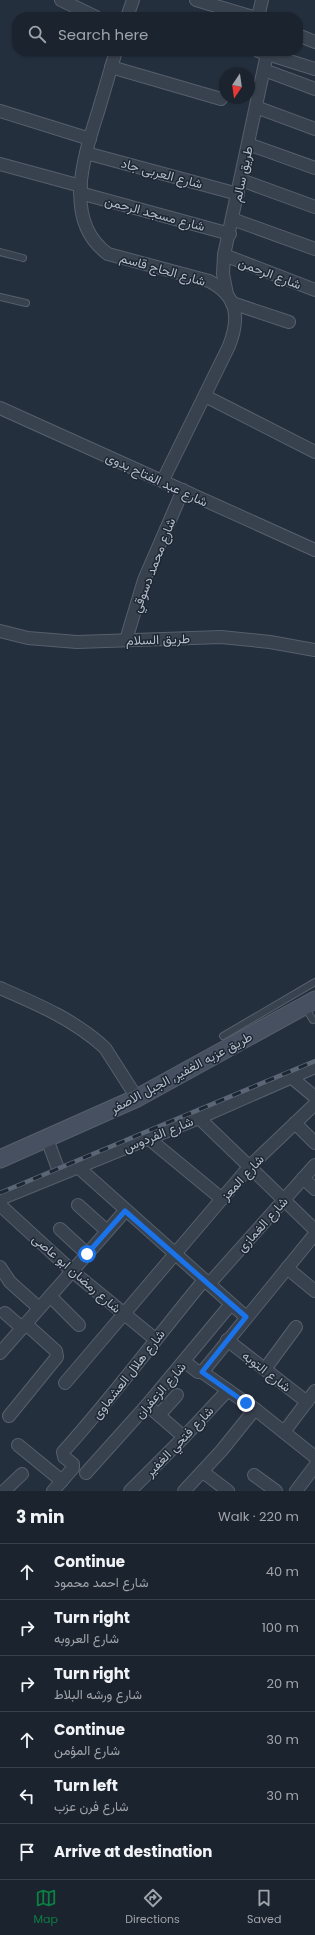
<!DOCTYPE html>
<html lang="en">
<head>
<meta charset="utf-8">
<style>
  body { margin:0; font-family:Poppins,Vazirmatn,sans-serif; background:#282f3a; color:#f1f3f6 }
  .compass { position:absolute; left:219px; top:68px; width:36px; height:36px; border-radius:50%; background:#1b232e; box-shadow:0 1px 3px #0004; rotate:193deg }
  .stop { position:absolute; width:12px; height:12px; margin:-9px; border:3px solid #1a73e8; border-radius:50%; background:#fff }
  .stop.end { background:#1a73e8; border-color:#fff; box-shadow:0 1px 4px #0008 }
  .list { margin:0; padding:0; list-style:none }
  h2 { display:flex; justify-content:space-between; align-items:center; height:52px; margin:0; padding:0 16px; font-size:17px }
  h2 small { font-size:13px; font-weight:400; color:#a0a4aa }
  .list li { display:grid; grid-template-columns:26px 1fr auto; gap:12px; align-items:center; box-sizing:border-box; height:56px; padding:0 16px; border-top:1px solid #39404a }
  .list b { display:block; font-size:15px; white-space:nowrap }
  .list p { margin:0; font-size:13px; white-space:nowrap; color:#a0a4aa }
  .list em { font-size:13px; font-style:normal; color:#a0a4aa }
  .icon { flex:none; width:22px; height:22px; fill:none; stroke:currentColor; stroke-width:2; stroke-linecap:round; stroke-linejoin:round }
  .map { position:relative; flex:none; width:315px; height:1491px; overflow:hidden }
  .search { position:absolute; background:#1b232e; box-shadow:0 1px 3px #0004; left:12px; right:12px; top:12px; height:44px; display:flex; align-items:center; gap:10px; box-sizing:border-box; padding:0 14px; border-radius:16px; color:#a0a4aa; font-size:15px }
  .sheet { height:388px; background:#1b232e }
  nav { display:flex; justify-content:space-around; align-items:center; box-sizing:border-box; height:56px; border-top:1px solid #39404a; background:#1b232e; font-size:11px; color:#a0a4aa }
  nav a { display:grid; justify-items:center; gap:2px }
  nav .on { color:#0b8043 }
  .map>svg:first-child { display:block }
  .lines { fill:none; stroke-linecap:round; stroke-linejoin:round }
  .lane-casing { stroke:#565f6c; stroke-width:8 }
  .street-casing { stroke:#565f6c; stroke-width:14 }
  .secondary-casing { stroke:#565f6c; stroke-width:19 }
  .lane { stroke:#38414e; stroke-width:6 }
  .street { stroke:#38414e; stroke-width:12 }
  .secondary { stroke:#465061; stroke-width:17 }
  .rail-casing { stroke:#5a6575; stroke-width:4.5 }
  .rail { stroke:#1d2633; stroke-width:3; stroke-dasharray:9; stroke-linecap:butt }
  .route { stroke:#1a73e8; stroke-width:5 }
  .labels { text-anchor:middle; stroke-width:3; stroke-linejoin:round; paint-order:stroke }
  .street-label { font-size:13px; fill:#b4bcc9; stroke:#1d2633 }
</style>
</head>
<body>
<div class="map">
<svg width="315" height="1491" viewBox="0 0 315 1491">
  <rect width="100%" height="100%" fill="#242f3e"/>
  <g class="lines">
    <defs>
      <g id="lane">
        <path d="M0,252l23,6"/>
        <path d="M0,297l26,6"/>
        <path d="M304,1006l9,14"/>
        <path d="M223,1036l92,-54"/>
      </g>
      <g id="street">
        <path d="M61,0l35,17"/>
        <path d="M196,0l57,17"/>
        <path d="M127,17l6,-17"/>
        <path d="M258,17l4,-17"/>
        <path d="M298,35l17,7"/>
        <path d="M116,51c-6,20 -12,41 -18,61 -14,44 -36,109 10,142l101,27c29,15 31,37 20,65l-66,134"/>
        <path d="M258,51l57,18"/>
        <path d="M111,67l110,32"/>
        <path d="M264,70l51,19"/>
        <path d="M256,107l59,22"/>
        <path d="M0,111l90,28"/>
        <path d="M248,144l67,24"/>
        <path d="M86,153l152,41"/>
        <path d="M0,164l81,22"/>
        <path d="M241,180l74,27"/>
        <path d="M80,193l150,41"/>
        <path d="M232,219l83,30"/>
        <path d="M224,255l91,35"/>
        <path d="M227,294l-4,-20 1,-19 43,-201"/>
        <path d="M232,303l57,19"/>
        <path d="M205,396l110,56"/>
        <path d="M0,408l315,142"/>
        <path d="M0,631l28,7 49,4 144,-5 49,5 45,8"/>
        <path d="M126,640l18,-60 39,-90"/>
        <path d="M0,988c37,16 75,32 105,60l32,50"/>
        <path d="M291,1077l24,20"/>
        <path d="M199,1118l116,112"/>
        <path d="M295,1123l20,20"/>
        <path d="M148,1138l74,61"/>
        <path d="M47,1139l13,35"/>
        <path d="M78,1167l168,150"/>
        <path d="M303,1178l12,11"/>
        <path d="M0,1199l199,-81 116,-51"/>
        <path d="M0,1205l72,66 83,68"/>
        <path d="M78,1205l29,26"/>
        <path d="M60,1229l27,25"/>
        <path d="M0,1267l10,15 29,26"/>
        <path d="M287,1268l28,23"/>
        <path d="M209,1284l106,-119"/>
        <path d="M50,1296l29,29"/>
        <path d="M5,1313l17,15"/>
        <path d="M227,1340l80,62"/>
        <path d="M0,1353l125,-142"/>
        <path d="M185,1362l13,10 6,-2 111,-136"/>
        <path d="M265,1369l31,-42"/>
        <path d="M202,1372l53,37 60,48"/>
        <path d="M65,1383l184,-216 66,-63"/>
        <path d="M147,1405l37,32"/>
        <path d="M159,1415l18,-20"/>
        <path d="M9,1416l48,-59 -1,-6 -30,-27"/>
        <path d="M284,1432l31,-41"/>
        <path d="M18,1445l44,36"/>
        <path d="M203,1472l25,19"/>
        <path d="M86,1473l61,-68 84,-101"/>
        <path d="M254,1475l22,16"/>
        <path d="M4,1491l18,-17"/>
        <path d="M53,1491l20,-23v-4l-9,-7 -1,-5c50,-55 94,-115 141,-172"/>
        <path d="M130,1491l54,-54 44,-47"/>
        <path d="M184,1491l38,-41 33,-41"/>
        <path d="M296,1491l19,-25"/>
      </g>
      <path id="secondary" d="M0,1159l137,-61 178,-98"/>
    </defs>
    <use href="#lane" class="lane-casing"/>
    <use href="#street" class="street-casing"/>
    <use href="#secondary" class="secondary-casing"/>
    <use href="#lane" class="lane"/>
    <use href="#street" class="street"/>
    <use href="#secondary" class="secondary"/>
    <defs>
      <path id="rail" d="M0,1193l315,-132"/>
    </defs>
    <use href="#rail" class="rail-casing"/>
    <use href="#rail" class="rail"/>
  </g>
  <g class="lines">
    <path class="route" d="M87,1254l38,-43 121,106 -44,55 44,31"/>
  </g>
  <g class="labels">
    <g class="street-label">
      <text transform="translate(162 173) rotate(15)" y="5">شارع العربى جاد</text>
      <text transform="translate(242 174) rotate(-78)" y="5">طريق سالم</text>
      <text transform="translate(155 213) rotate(15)" y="5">شارع مسجد الرحمن</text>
      <text transform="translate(163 269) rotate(16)" y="5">شارع الحاج قاسم</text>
      <text transform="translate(270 273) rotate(21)" y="5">شارع الرحمن</text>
      <text transform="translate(157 479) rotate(25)" y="5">شارع عبد الفتاح بدوى</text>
      <text transform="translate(153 565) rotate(-69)" y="5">شارع محمد دسوقي</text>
      <text transform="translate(158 639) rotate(-2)" y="5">طريق السلام</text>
      <text transform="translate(181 1072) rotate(-28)" y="5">طريق عزبه الغفير, الجبل الاصفر</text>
      <text transform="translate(158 1134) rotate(-22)" y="5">شارع الفردوس</text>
      <text transform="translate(242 1177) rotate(-47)" y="5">شارع المعز</text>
      <text transform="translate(262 1224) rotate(-48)" y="5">شارع الغمازى</text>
      <text transform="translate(77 1273) rotate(41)" y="5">شارع رمضان ابو عاصى</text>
      <text transform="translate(267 1371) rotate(38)" y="5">شارع التوبه</text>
      <text transform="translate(128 1374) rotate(-52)" y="5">شارع هلال العشماوى</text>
      <text transform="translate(160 1390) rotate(-49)" y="5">شارع الزعفران</text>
      <text transform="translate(179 1441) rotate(-46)" y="5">شارع فتحي الغفير</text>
    </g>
  </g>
</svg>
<svg class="compass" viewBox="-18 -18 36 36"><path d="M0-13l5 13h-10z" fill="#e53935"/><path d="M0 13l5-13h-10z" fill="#a0a4aa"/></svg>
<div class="stop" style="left:87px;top:1254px"></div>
<div class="stop end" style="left:246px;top:1403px"></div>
<div class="search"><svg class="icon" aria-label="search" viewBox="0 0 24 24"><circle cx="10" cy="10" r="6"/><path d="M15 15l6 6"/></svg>Search here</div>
</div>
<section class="sheet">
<h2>3 min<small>Walk · 220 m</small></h2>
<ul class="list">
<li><svg class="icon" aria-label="ahead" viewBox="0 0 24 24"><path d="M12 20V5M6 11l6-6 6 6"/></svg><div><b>Continue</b><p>شارع احمد محمود</p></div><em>40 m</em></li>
<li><svg class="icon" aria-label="right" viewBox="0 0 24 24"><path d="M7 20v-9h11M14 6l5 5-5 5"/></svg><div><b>Turn right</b><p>شارع العروبه</p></div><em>100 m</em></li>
<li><svg class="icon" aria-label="right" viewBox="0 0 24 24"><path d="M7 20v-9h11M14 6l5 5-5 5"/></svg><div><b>Turn right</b><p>شارع ورشه البلاط</p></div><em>20 m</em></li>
<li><svg class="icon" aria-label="ahead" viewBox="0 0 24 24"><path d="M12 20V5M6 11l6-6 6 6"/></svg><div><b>Continue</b><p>شارع المؤمن</p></div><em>30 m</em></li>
<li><svg class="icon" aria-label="left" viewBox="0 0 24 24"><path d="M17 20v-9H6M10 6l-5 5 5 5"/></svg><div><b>Turn left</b><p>شارع فرن عزب</p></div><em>30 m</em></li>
<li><svg class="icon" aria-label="arrive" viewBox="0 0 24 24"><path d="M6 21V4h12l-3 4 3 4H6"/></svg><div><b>Arrive at destination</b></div></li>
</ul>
</section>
<nav>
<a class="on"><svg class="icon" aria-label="map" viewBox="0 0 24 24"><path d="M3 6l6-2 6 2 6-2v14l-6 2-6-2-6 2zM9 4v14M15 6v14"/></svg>Map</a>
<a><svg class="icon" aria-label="directions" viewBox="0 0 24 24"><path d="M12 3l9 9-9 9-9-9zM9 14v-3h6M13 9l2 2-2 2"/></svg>Directions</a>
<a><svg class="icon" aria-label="saved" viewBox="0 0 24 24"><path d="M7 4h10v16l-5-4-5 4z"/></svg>Saved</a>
</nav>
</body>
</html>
